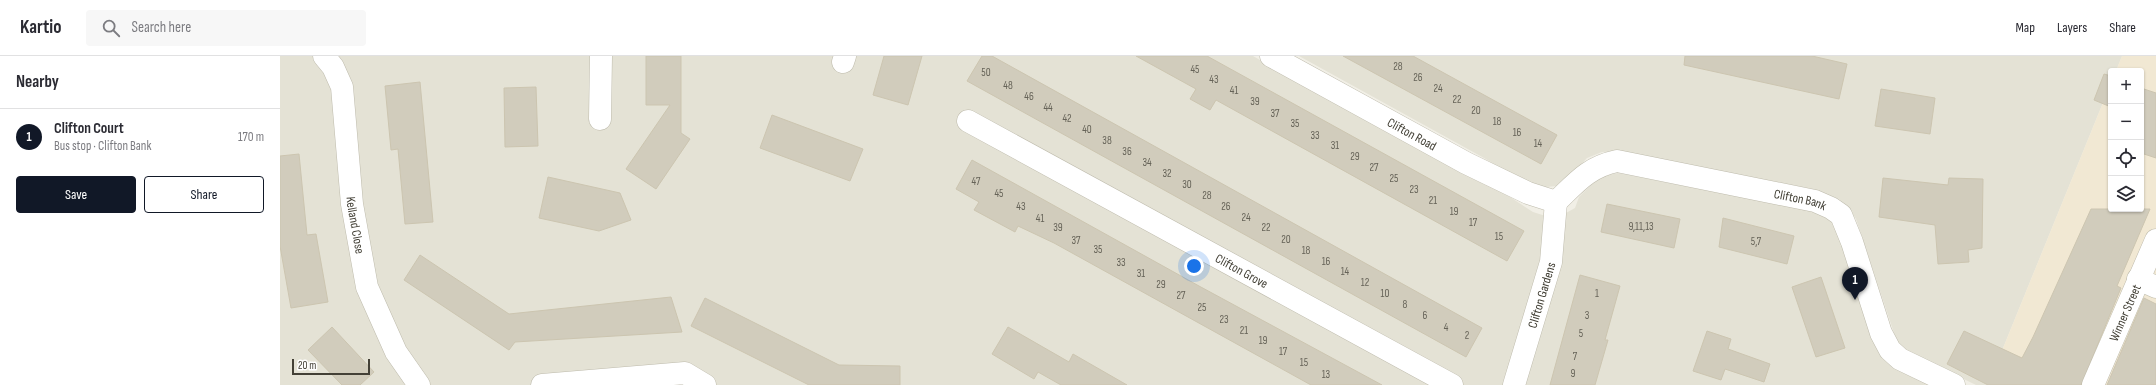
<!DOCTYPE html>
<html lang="en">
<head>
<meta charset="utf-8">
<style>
  body { margin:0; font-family:"Sofia Sans Condensed",sans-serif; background:#f7f7f7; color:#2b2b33 }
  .controls { position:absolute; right:12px; top:12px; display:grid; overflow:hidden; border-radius:4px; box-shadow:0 1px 3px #0004 }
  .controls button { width:36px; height:36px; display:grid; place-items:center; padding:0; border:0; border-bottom:1px solid #e1e1e2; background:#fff; color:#2b2b33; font:20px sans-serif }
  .scale { position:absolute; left:12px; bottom:10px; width:78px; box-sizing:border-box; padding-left:4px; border:2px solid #434036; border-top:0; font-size:11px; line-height:14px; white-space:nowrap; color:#434036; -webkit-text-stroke:3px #fff; paint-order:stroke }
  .you { position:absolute; left:914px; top:210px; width:14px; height:14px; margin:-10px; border:3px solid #fff; border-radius:50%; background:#1a73e8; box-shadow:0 0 0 6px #1a73e833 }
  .badge { display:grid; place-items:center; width:26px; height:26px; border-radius:50%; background:#111827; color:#fff; font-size:13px; font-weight:700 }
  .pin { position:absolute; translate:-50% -33px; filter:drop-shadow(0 1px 2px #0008) }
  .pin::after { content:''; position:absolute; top:21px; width:14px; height:12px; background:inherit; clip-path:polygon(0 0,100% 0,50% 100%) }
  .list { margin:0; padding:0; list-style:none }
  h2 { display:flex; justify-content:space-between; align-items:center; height:52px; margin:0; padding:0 16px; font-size:17px }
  h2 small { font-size:13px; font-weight:400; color:#7c7c81 }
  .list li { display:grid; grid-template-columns:26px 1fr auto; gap:12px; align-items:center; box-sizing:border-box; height:56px; padding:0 16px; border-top:1px solid #e1e1e2 }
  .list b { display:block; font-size:15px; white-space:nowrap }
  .list p { margin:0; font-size:13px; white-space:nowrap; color:#7c7c81 }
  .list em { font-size:13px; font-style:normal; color:#7c7c81 }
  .actions { display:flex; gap:8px; padding:12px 16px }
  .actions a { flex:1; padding:9px 0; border:1px solid #111827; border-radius:4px; text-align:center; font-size:14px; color:#111827 }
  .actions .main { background:#111827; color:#fff }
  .icon { flex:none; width:22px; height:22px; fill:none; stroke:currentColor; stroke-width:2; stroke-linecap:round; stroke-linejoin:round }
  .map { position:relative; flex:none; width:1876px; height:329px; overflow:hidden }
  header { display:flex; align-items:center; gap:24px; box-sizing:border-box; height:56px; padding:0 20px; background:#fff; border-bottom:1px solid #e1e1e2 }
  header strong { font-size:19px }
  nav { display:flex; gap:22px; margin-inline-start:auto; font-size:14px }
  .search { width:280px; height:36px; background:#f7f7f7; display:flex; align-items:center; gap:10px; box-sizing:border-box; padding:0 14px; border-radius:4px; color:#7c7c81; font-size:15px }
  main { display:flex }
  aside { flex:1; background:#fff }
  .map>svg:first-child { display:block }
  .residential { fill:#e4e2d5 }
  .commercial { fill:#f1e8d3 }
  .building { fill:#d1ccbc; stroke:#ccc5b0 }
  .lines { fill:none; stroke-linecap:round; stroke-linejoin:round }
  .minor-casing { stroke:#bebbac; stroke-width:23 }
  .minor { stroke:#fff; stroke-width:22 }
  .labels { text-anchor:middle; stroke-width:4; stroke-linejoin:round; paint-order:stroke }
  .number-label { font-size:11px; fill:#666358 }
  .street-label { font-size:13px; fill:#434036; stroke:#fff }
</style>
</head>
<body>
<header>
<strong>Kartio</strong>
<div class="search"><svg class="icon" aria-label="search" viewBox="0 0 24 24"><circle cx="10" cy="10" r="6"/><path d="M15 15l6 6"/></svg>Search here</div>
<nav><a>Map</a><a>Layers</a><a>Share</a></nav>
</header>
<main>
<aside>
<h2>Nearby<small></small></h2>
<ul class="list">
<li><span class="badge">1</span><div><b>Clifton Court</b><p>Bus stop · Clifton Bank</p></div><em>170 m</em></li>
</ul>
<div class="actions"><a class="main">Save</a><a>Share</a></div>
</aside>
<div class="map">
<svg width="1876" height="329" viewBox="0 0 1876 329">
  <rect width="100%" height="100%" fill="#f1efe6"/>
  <g class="residential">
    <path d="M0,0h973l148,83 109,58 23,15 22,7 20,-11 4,-11 17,-17 12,-5 10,-2 203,40 15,12 39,120 7,13 9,8 38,19h-1649z"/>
    <path d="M1019,0h823l-6,15h-5v12l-123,302h-12l-74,-36 -5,-7 -41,-123 -10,-14 -7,-6 -26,-10 -196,-38 -15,1 -15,6 -21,23 -9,5 -23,2 -50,-30z"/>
  </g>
  <path class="commercial" d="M1842,0h34v329h-168l123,-302v126h30v-138h-25z"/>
  <g class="building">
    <path d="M366,0h35v77l9,6 -34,50 -30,-20 44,-64h-24z"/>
    <path d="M604,0h38l-14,49 -35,-10z"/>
    <path d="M702,0h10l490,272 -16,29 -499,-276z"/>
    <path d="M856,0h71l317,175 -17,30 -291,-161 -6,10 -20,-11 6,-10z"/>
    <path d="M1063,0h70l144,79 -16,29z"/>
    <path d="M1405,0h127l35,8 -8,35 -155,-34z"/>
    <path d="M1824,18l7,2v31l-17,-7z"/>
    <path d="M140,26l13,140 -28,2 -7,-75 -7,1 -6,-64z"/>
    <path d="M256,31l2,59 -33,1 -1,-59z"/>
    <path d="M1861,32l15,5v65l-15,-5z"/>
    <path d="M1601,33l54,9 -5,36 -55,-8z"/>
    <path d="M492,59l91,34 -13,32 -90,-33z"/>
    <path d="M19,98l8,81 9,-1 12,68 -37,6 -11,-62v-90z"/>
    <path d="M692,104l227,126 183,99h-71l-257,-142 -36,-17 -3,6 -41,-22 5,-8 -23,-13z"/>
    <path d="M268,121l72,16 11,27 -32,11 -60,-13z"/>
    <path d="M1603,122l65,7 1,-7 34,1 -1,69 -14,2 1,12 -31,2 -3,-39 -56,-8z"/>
    <path d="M1327,148l73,15 -6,29 -73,-16z"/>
    <path d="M1811,153h59l-33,77 4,2 -40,97h-93l-41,-21 17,-33 58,27 11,-21z"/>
    <path d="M1443,162l71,18 -7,28 -68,-17z"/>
    <path d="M140,199l89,59 162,-17 11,35 -167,10 -6,8 -105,-70z"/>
    <path d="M1300,219l40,11 -15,54h3l-13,45h-45z"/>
    <path d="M1541,221l24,71 -29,9 -24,-70z"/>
    <path d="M425,242l134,67 61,1v19h-91l-118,-59z"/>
    <path d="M1864,242l12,6v81h-49z"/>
    <path d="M52,271l42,45 -14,13h-18l-34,-35z"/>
    <path d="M728,271l61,35 4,-8 54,31h-66l-23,-13 -4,7 -42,-25z"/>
    <path d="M1427,275l24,8 -3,10 42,15 -6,18 -39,-13 -4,11 -28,-9z"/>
  </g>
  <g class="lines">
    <defs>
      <g id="minor">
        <path id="s1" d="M44,0l9,11 9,20 10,117 15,83 29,65 23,33"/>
        <path id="s2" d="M991,0l195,107 62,30 28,9"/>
        <path d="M563,6l2,-6"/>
        <path d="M320,63l1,-63"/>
        <path id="s3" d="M688,65l484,264"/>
        <path id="s4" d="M1276,146c20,-19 32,-35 61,-41l198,40 16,7 10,7 11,27 29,91 9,17 10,9 54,26"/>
        <path d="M1858,223l18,8"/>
        <path d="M262,329l143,-12 20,12"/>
        <path id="s5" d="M1234,329l37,-123 5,-60"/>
        <path id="s6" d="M1813,329l63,-145"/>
      </g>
    </defs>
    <use href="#minor" class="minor-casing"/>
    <use href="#minor" class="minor"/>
  </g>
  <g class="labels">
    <g class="number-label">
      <text x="1118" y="14">28</text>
      <text x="915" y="17">45</text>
      <text x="706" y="20">50</text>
      <text x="1138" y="25">26</text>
      <text x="934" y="27">43</text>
      <text x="728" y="33">48</text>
      <text x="1158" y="36">24</text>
      <text x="954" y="38">41</text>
      <text x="749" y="44">46</text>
      <text x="1177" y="47">22</text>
      <text x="975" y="49">39</text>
      <text x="768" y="55">44</text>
      <text x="1196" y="58">20</text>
      <text x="995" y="61">37</text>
      <text x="787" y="66">42</text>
      <text x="1217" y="69">18</text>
      <text x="1015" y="71">35</text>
      <text x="807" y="77">40</text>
      <text x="1237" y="80">16</text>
      <text x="1035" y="83">33</text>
      <text x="827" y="88">38</text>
      <text x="1258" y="91">14</text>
      <text x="1055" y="93">31</text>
      <text x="847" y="99">36</text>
      <text x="1075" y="104">29</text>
      <text x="867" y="110">34</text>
      <text x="1094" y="115">27</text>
      <text x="887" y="121">32</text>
      <text x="1114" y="126">25</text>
      <text x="696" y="129">47</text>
      <text x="907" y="132">30</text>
      <text x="1134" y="137">23</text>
      <text x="719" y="141">45</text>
      <text x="927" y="143">28</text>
      <text x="1153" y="148">21</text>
      <text x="741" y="154">43</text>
      <text x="946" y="154">26</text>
      <text x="1174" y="159">19</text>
      <text x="966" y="165">24</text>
      <text x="760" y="166">41</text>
      <text x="1193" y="170">17</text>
      <text x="1361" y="174">9,11,13</text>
      <text x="778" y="175">39</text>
      <text x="986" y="175">22</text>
      <text x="1219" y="184">15</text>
      <text x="1006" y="187">20</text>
      <text x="796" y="188">37</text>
      <text x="1476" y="189">5,7</text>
      <text x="818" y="197">35</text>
      <text x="1026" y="198">18</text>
      <text x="1046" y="209">16</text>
      <text x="841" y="210">33</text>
      <text x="1065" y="219">14</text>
      <text x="861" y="221">31</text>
      <text x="1085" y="230">12</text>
      <text x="881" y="232">29</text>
      <text x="1105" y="241">10</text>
      <text x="1317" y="241">1</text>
      <text x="901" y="243">27</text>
      <text x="1125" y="252">8</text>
      <text x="922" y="255">25</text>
      <text x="1145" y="263">6</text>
      <text x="1307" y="263">3</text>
      <text x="944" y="267">23</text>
      <text x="1166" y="275">4</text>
      <text x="964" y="278">21</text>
      <text x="1301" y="281">5</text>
      <text x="1187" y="283">2</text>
      <text x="983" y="288">19</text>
      <text x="1003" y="299">17</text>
      <text x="1295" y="304">7</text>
      <text x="1024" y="310">15</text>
      <text x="1293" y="321">9</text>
      <text x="1046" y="322">13</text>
    </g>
    <g class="street-label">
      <text dy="5" stroke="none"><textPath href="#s2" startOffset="161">Clifton Road</textPath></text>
      <text dy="5" stroke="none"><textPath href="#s4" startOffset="262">Clifton Bank</textPath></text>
      <text dy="5" stroke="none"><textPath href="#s1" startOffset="175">Kelland Close</textPath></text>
      <text dy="5" stroke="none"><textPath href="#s3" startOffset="312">Clifton Grove</textPath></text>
      <text dy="5" stroke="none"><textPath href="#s5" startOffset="94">Clifton Gardens</textPath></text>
      <text dy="5" stroke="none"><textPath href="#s6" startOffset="79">Winner Street</textPath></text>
    </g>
  </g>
</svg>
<div class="controls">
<button>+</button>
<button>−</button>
<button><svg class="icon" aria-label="locate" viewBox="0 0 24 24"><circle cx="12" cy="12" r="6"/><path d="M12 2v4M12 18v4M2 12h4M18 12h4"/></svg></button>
<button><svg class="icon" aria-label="layers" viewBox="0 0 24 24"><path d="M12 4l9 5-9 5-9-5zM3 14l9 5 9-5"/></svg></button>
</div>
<div class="scale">20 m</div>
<div class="you"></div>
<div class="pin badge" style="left:1575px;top:244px">1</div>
</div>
</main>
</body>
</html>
